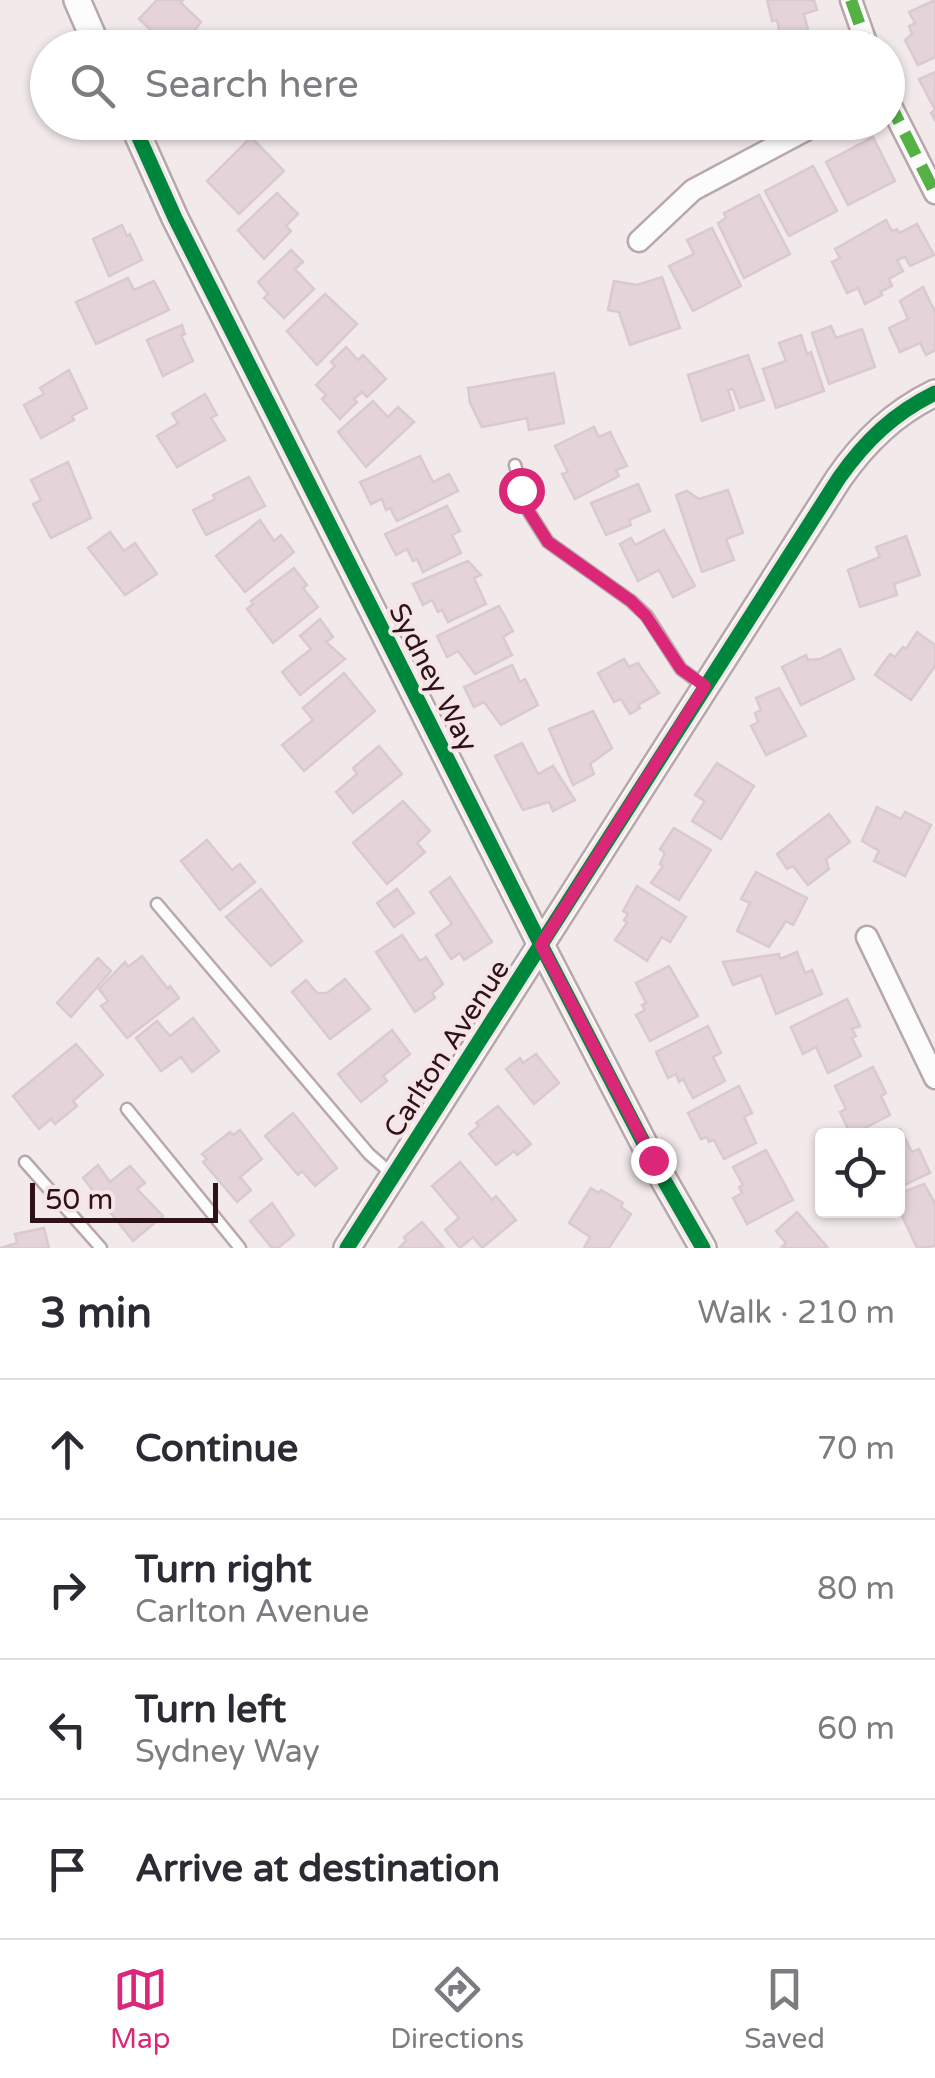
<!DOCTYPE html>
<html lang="en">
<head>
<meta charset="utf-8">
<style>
  body { margin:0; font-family:"Varela Round",sans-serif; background:#f7f7f7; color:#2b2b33 }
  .controls { position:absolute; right:30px; bottom:30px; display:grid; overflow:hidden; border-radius:10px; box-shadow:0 2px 8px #0004 }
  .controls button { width:90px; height:90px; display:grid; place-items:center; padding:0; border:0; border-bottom:2px solid #e1e1e2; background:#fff; color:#2b2b33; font:50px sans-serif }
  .scale { position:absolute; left:30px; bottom:25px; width:188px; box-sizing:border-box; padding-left:10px; border:5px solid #2e1217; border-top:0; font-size:28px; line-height:35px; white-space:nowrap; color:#2e1217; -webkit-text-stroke:8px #f6e5e7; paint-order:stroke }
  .stop { position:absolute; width:30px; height:30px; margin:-22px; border:8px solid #db2777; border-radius:50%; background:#fff }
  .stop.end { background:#db2777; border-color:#fff; box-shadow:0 2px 10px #0008 }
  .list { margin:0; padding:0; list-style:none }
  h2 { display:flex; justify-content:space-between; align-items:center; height:130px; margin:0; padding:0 40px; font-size:42px }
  h2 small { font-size:32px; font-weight:400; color:#7c7c81 }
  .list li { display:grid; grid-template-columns:65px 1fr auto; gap:30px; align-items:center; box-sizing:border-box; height:140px; padding:0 40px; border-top:2px solid #e1e1e2 }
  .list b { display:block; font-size:38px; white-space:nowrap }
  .list p { margin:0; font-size:32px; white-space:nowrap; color:#7c7c81 }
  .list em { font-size:32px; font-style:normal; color:#7c7c81 }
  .icon { flex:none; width:55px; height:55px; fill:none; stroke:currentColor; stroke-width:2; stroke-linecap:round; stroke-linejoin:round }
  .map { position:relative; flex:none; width:935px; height:1248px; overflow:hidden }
  .search { position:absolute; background:#fff; box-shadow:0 2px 8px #0004; left:30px; right:30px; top:30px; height:110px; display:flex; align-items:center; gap:25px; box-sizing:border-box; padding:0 35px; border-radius:55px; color:#7c7c81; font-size:38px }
  .sheet { height:690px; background:#fff }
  nav { display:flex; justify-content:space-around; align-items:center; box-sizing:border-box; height:140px; border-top:2px solid #e1e1e2; background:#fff; font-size:28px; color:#7c7c81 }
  nav a { display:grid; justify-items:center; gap:5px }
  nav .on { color:#db2777 }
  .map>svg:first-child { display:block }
  .building { fill:#e4d3d9; stroke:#dac9d0; stroke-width:2.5 }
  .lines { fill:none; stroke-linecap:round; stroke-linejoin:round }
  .service-casing { stroke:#b9a8ab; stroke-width:15 }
  .minor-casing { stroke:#b9a8ab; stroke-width:25 }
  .tertiary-casing { stroke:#b9a8ab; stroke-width:30 }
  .service { stroke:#fdfcfc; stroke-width:10 }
  .minor { stroke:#fdfcfc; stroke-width:20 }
  .tertiary { stroke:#fdfcfc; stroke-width:25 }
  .quiet { stroke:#56b145; stroke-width:12; stroke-dasharray:25 12; stroke-linecap:butt }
  .cycleway-casing { stroke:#f6e5e7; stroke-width:21 }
  .cycleway { stroke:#00873e; stroke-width:15 }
  .route { stroke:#db2777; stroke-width:12 }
  .labels { text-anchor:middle; stroke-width:8; stroke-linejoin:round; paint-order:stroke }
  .street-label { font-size:28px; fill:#2e1217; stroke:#f6e5e7 }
</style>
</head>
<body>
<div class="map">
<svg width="935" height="1248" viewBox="0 0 935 1248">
  <rect width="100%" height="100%" fill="#f2e9ea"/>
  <g class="building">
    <path d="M157,0h26l-2,3 20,19 -9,12 15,14h-37l-31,-29z"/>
    <path d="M767,0h47l3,10 -13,4 5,20 -27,8 -5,-22 -5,1z"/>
    <path d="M935,0v57l-17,8 -13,-25 7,-6 -3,-8 6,-3 -6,-11z"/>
    <path d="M667,35l3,13h-64z"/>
    <path d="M935,72v48l-4,-7 4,-3 -16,-31z"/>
    <path d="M412,122h38l-9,17z"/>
    <path d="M251,137l33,34 -45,43 -32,-33z"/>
    <path d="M873,137l22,44 -47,24 -22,-43z"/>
    <path d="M813,166l24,45 -48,25 -24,-45z"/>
    <path d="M277,193l21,21 -12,12 5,5 -27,28 -26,-29z"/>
    <path d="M759,195l31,59 -46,24 -26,-55 8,-5 -2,-5z"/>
    <path d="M886,220l6,11 5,-2 2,4 18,-9 17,31 -24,11 -5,-9 -8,3 6,11 -14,8 3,7 -12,6 2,3 -17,9 -7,-16 -11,5 -15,-31 8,-4 -5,-9z"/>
    <path d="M122,225l5,11 3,-2 12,26 -33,16 -16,-37z"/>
    <path d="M712,228l29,58 -48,25 -24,-45 25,-12 -7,-14z"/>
    <path d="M291,250l12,12 -8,7 19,20 -30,29 -20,-20 4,-4 -10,-12z"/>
    <path d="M662,277l18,51 -50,17 -11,-33 -11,-2 6,-29 23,4z"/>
    <path d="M128,278l6,12 20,-9 15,29 -73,34 -20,-42z"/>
    <path d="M923,287l12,25v38l-9,5 -6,-12 -20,9 -11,-24 19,-9 -8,-18z"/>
    <path d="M325,294l32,30 -40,41 -30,-34z"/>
    <path d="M182,325l3,9 -4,1 12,26 -30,15 -16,-36z"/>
    <path d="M831,326l5,12 26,-9 13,38 -46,17 -17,-51z"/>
    <path d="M801,335l6,19 4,-2 13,39 -48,17 -13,-39 23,-8 -7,-18z"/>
    <path d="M346,347l12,13 5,-5 23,24 -19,18 -5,-5 -8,7 3,3 -17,17 -18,-20 4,-4 -10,-10 19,-19 -4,-4z"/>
    <path d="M748,355l16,45 -24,8 -7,-19 -5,1 6,20 -32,11 -14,-46z"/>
    <path d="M69,370l18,38 -15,8 2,4 -33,18 -17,-33 20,-11 -4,-6z"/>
    <path d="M554,373l10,50 -35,7 -2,-12 -45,9 -12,-24 -2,-15z"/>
    <path d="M205,394l12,21 -6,3 14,22 -48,27 -20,-31 21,-13 -6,-9z"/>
    <path d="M373,401l15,16 10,-10 16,15 -48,45 -28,-35z"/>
    <path d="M594,427l5,10 11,-5 17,34 -11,4 3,6 -44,23 -13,-25 6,-2 -13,-26z"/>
    <path d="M420,456l13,26 16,-8 9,17 -61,30 -7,-13 -4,2 -4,-11 -11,5 -11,-22z"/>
    <path d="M68,462l23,56 -40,20 -18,-34 8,-4 -10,-20z"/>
    <path d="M249,477l16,29 -59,29 -13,-25 22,-11 -2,-4z"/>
    <path d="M638,484l12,27 -21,9 2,5 -25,10 -15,-32z"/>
    <path d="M728,490l15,43 -17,6 8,21 -32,12 -26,-77 11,-4 12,8z"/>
    <path d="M447,506l13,25 -8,4 9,18 -38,19 -6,-13 -4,2 -6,-12 -11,6 -11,-21z"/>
    <path d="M260,520l14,21 7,-6 13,17 -49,40 -29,-36z"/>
    <path d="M664,530l31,56 -22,11 -14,-27 -21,11 -18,-37 11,-6 4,7z"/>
    <path d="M110,532l14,19 11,-8 22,31 -32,21 -37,-47z"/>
    <path d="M906,536l14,39 -26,9 3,11 -37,12 -12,-37 32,-13 -4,-10z"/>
    <path d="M468,561l13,14 -7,3 12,26 -38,18 -6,-12 -4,2 -6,-12 -9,5 -10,-21z"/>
    <path d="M294,568l13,17 -4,3 15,19 -45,36 -26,-34 6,-5 -2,-3z"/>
    <path d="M499,606l14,25 -10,6 9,18 -37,19 -17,-23 -11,6 -10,-21z"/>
    <path d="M320,619l13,18 -7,5 19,17 -45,36 -18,-23 29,-23 -11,-13z"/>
    <path d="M917,632l18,13v21l-24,34 -36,-25 15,-21 5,3 8,-10 3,2z"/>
    <path d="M840,649l14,30 -53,26 -19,-38 24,-12 2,5 12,-1z"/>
    <path d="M624,659l5,8 9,-4 21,30 -21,12 2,3 -10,6 -9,-15 -7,3 -16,-29z"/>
    <path d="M512,665l8,17 5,-3 13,26 -37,20 -17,-23 -10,5 -10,-20z"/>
    <path d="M344,673l31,38 -71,60 -22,-26 31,-25 -10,-12z"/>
    <path d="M779,688l27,48 -40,19 -15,-29 7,-4 -3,-9 6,-3 -5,-12z"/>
    <path d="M593,711l19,37 -22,16 4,10 -21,11 -24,-56z"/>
    <path d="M522,743l16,31 15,-8 22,34 -22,11 -4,-9 -26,8 -28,-54z"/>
    <path d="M379,746l23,28 -49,39 -17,-21 21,-18 -4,-6z"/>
    <path d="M717,763l37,23 -33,53 -29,-18 13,-20 -10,-6z"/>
    <path d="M403,801l27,30 -13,12 8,9 -38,32 -34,-41z"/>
    <path d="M877,807l24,12 4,-7 26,13 -26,51 -31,-15 5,-10 -17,-10z"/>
    <path d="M829,814l21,28 -24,17 3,10 -21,16 -15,-19 -6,3 -10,-15z"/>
    <path d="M674,828l37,22 -32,50 -28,-17 12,-17 -3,-2 5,-11 -5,-4z"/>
    <path d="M207,840l25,30 8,-6 15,18 -35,28 -39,-49z"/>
    <path d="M756,872l51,26 -14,27 -7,-4 -17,26 -32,-16 13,-28 -9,-4z"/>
    <path d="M450,877l42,65 -28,18 -4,-7 -9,6 -15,-24 16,-11 -22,-32z"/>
    <path d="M637,886l49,31 -16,25 -8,-5 -15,24 -32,-21 12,-17 -3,-3 4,-6 -5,-3z"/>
    <path d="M261,889l41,52 -31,25 -45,-49z"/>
    <path d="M397,889l17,24 -20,14 -17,-24z"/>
    <path d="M402,935l18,26 6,-4 17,27 -11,9 3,5 -20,14 -39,-60z"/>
    <path d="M797,952l8,21 7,-3 10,24 -46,20 -15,-39 -28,10 -10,-23 56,-8 1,5z"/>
    <path d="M142,956l26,33 2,-3 9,12 -52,40 -26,-32 7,-5 -9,-12 26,-27 3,5z"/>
    <path d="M98,958l13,13 -40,46 -14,-14z"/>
    <path d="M669,966l29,50 -48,25 -14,-26 9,-5 -3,-5 4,-2 -10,-20z"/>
    <path d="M345,979l25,30 -40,30 -38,-47 14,-12 11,13h10z"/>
    <path d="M847,999l13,27 -8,3 4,7 -4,2 9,18 -33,17 -12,-26 -13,7 -12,-27z"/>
    <path d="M193,1018l26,33 -27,21 -11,-15 -20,14 -25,-33 21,-17 13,15z"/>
    <path d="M708,1026l13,27 -8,4 12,24 -32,17 -10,-19 -4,3 -3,-8 -8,4 -12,-26z"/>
    <path d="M392,1030l18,24 -27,22 4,5 -26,21 -23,-28z"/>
    <path d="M76,1044l27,31 -30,26 4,5 -22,18 -4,-5 -12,10 -26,-33z"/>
    <path d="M536,1054l23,29 -25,21 -28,-35 14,-11 3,5z"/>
    <path d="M873,1067l13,26 -5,3 9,19 -39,20 -11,-23 6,-3 -11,-23z"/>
    <path d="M739,1086l13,27 -8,4 12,26 -32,16 -10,-19 -5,2 -2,-5 -6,2 -13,-26z"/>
    <path d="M498,1106l33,38 -14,11 -3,-4 -18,14 -27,-31 10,-8 -3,-3z"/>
    <path d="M293,1113l44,55 -22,18 -13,-15 -4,4 -33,-39z"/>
    <path d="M900,1129l12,23 7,-3 11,24 -32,15v-52h-14z"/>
    <path d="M240,1130l22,29 -22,18 11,13 -14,12 -34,-40 4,-3 -5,-5 28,-22 3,3z"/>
    <path d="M766,1150l27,50 -46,24 -14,-26 9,-5 -3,-6 4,-2 -10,-18z"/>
    <path d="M460,1162l32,38 4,-4 20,24 -34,28 -9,-11 -13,11 -15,-18 14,-12 -27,-32z"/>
    <path d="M98,1165l12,17 20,-16 15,17 -8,6 26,27 -30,25 -50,-63z"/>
    <path d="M924,1184l11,19v43l-18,2 -19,-41v-13z"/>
    <path d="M591,1188l8,5 2,-3 22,13 -2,4 10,7 -22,34h-25l6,-11 -21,-14z"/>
    <path d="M272,1203l22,32 -16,13h-6l-22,-27z"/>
    <path d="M797,1212l31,36h-47l5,-5 -10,-12z"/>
    <path d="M422,1222l22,26h-45l7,-7 -2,-4z"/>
    <path d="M44,1228l5,20h-49l17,-5 -2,-9z"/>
  </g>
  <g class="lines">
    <defs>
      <g id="service">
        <path d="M515,465l14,47 19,30 83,59 16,15 34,53 23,17"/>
        <path d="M157,904l212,250 23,20"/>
        <path d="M127,1109l113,139"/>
        <path d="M25,1162l76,86"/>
      </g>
      <g id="minor">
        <path d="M851,0l17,48"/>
        <path d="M888,100l47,93"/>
        <path d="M639,241l54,-51 128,-68"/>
        <path d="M867,937l68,141"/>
      </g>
      <g id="tertiary">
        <path d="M77,0l21,48"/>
        <path d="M132,122l43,96 366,727 112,216 50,87"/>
        <path d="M347,1248l492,-770c26,-37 55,-65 96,-85"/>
      </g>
    </defs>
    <use href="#service" class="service-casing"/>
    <use href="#minor" class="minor-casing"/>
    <use href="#tertiary" class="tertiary-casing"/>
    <use href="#service" class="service"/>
    <use href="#minor" class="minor"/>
    <use href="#tertiary" class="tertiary"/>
    <g class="quiet">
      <path d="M851,0l17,48"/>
      <path d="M888,100l47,93"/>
    </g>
    <defs>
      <g id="cycleway">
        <path d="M132,122l43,96 366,727 112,216 50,87"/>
        <path d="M347,1248l492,-770c26,-37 55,-65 96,-85"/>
      </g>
    </defs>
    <use href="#cycleway" class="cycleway-casing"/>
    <use href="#cycleway" class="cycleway"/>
  </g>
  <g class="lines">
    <path class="route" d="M521,490l8,22 19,30 83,59 15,15 35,53 24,17 -164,259 112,215"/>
  </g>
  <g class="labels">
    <g class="street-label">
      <text transform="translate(434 677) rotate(63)" y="10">Sydney Way</text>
      <text transform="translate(446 1048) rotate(-57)" y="10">Carlton Avenue</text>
    </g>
  </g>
</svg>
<div class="controls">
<button><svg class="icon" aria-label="locate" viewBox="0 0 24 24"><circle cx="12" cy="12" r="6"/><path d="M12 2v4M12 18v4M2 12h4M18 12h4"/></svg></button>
</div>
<div class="scale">50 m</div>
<div class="stop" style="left:521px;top:490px"></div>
<div class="stop end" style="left:653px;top:1160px"></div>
<div class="search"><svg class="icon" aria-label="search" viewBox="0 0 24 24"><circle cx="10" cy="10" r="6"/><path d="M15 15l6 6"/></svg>Search here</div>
</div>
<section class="sheet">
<h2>3 min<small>Walk · 210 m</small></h2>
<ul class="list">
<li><svg class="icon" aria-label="ahead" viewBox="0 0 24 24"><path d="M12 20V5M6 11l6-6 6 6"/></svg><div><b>Continue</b></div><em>70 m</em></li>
<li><svg class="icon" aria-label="right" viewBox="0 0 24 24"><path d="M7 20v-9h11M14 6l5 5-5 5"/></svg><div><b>Turn right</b><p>Carlton Avenue</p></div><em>80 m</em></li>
<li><svg class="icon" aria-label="left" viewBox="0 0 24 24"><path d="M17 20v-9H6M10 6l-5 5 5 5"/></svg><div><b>Turn left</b><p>Sydney Way</p></div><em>60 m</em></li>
<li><svg class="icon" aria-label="arrive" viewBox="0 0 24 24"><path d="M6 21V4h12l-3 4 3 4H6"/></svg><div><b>Arrive at destination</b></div></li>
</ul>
</section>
<nav>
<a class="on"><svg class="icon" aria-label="map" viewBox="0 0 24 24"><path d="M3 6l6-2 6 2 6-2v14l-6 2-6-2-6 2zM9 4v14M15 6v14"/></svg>Map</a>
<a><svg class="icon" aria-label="directions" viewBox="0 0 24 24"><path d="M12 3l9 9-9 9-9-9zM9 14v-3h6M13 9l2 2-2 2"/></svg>Directions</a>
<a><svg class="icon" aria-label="saved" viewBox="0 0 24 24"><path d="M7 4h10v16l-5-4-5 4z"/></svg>Saved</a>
</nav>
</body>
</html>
